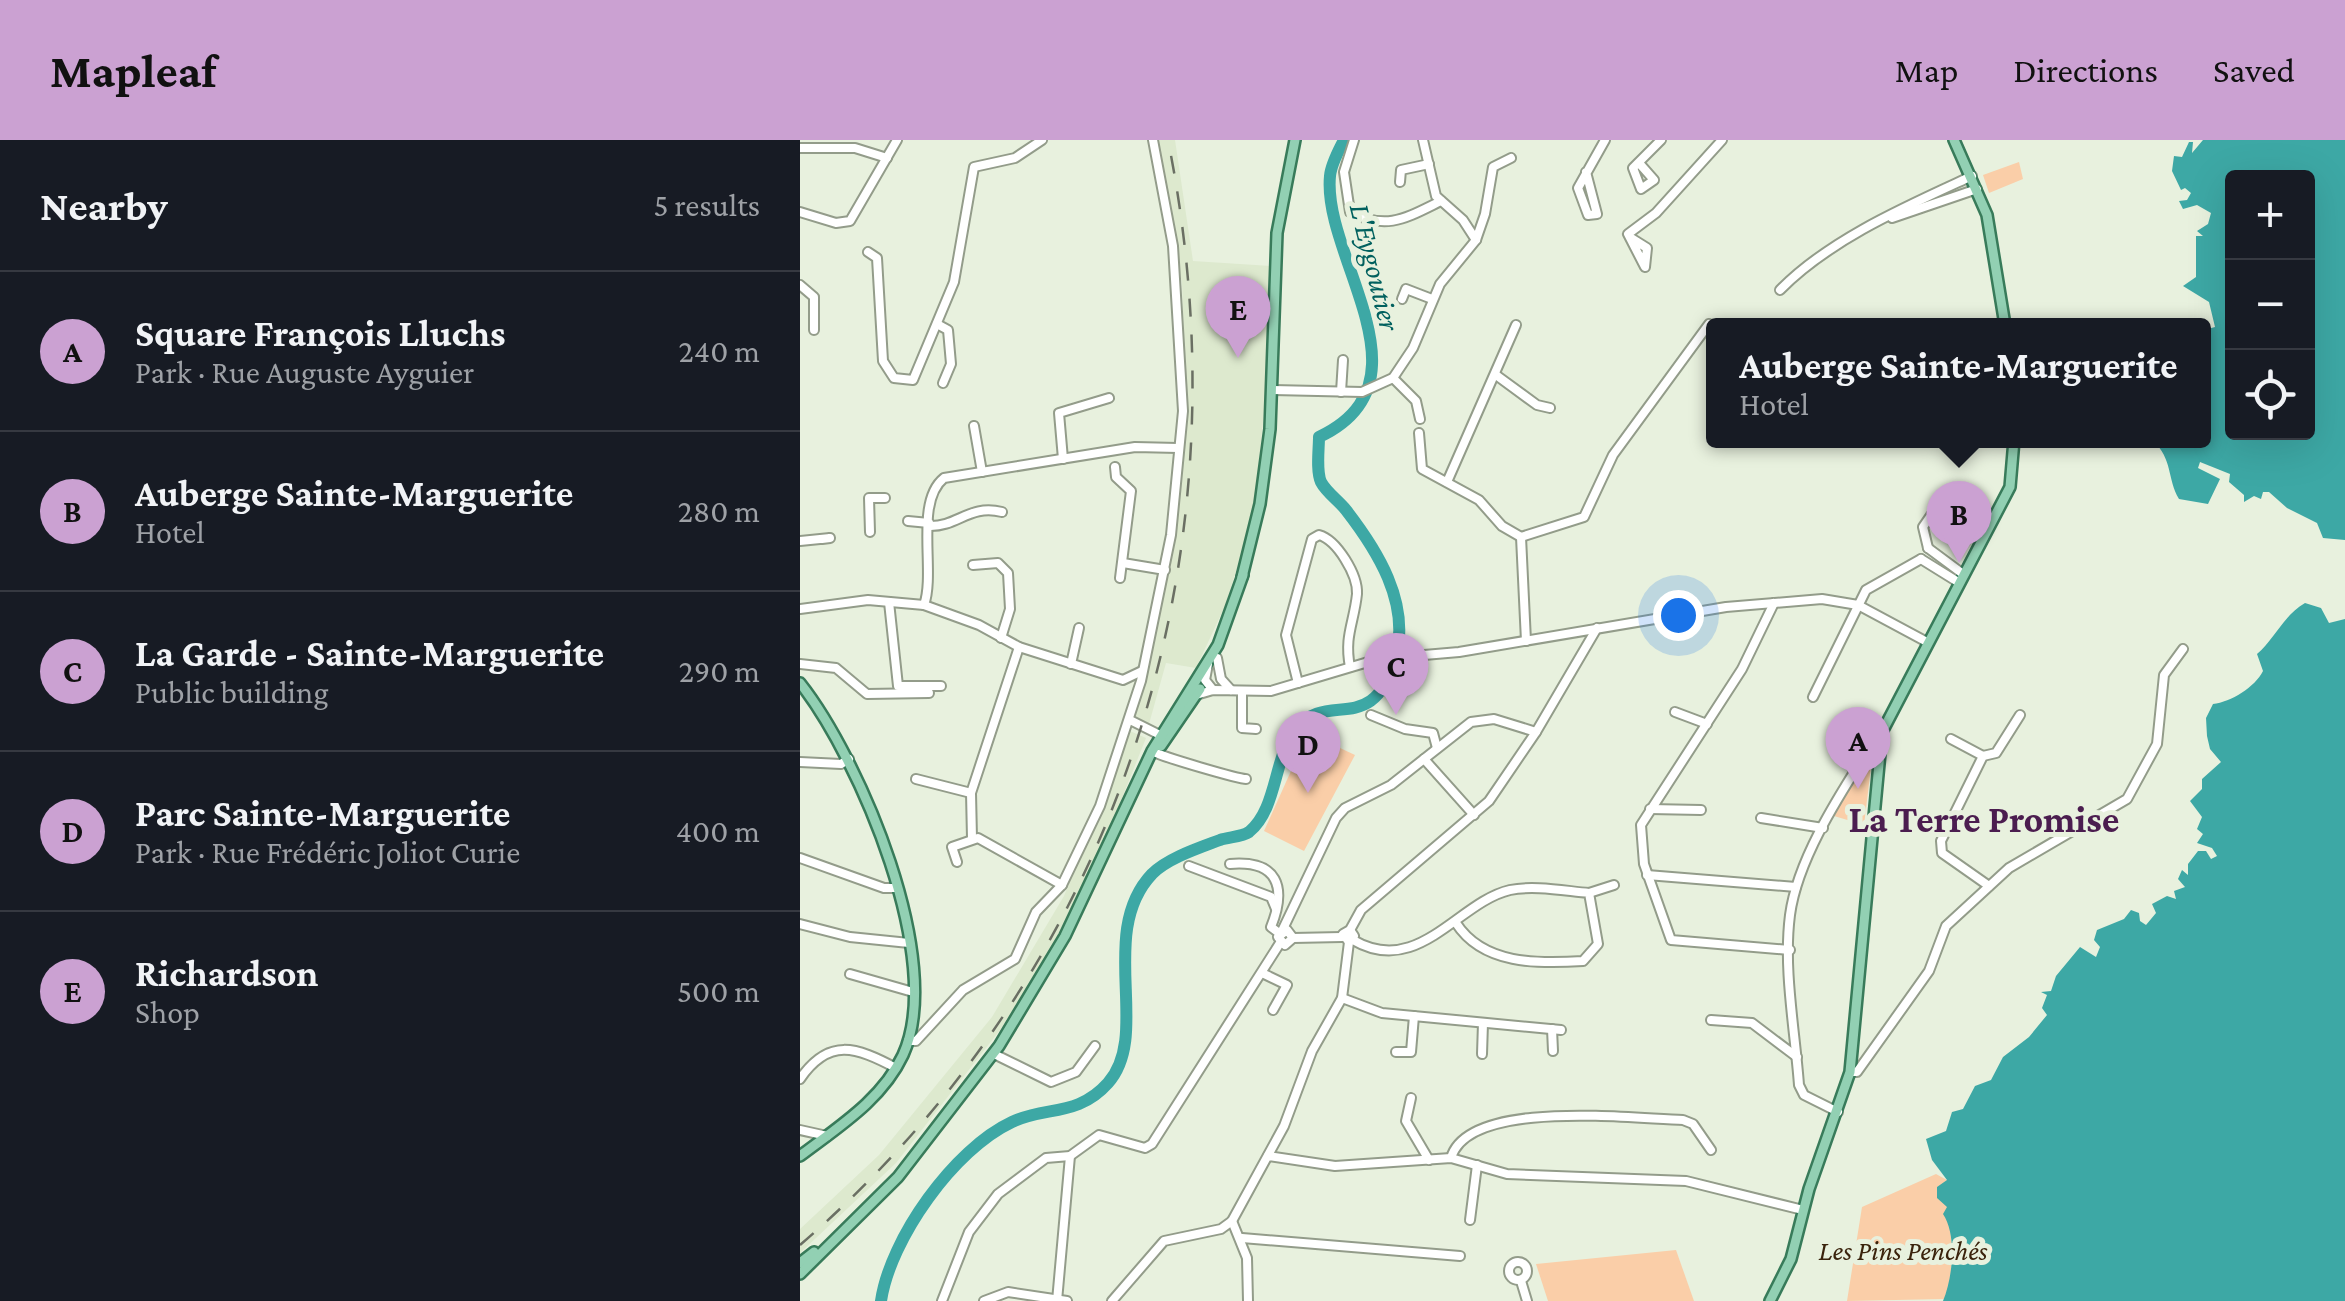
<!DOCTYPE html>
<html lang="en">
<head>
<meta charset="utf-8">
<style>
  body { margin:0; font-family:"Crimson Pro",serif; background:#20242c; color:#f1f3f6 }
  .controls { position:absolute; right:30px; top:30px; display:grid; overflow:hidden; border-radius:10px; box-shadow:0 10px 40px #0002 }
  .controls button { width:90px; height:90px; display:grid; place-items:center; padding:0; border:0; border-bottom:2px solid #363941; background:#171b24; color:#f1f3f6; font:50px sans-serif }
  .you { position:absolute; left:878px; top:475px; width:35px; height:35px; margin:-25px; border:8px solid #fff; border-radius:50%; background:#1a73e8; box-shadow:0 0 0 15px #1a73e833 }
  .badge { display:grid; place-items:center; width:65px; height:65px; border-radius:50%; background:#cba1d2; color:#111; font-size:32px; font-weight:700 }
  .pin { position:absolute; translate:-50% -82px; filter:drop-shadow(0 2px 5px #0008) }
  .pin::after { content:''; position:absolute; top:52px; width:35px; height:30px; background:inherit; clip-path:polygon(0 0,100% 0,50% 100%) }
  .popup { position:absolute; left:906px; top:178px; width:505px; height:130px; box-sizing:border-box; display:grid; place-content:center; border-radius:10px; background:#171b24; filter:drop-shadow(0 2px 8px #0005); font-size:32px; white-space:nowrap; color:#9ea1a6 }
  .popup b { font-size:38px; color:#f1f3f6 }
  .popup::after { content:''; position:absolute; left:50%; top:100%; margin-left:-20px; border:20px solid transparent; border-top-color:#171b24 }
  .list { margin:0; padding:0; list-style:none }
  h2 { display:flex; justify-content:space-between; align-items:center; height:130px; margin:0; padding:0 40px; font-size:42px }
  h2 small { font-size:32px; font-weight:400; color:#9ea1a6 }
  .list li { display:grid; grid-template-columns:65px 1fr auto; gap:30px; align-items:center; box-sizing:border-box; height:160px; padding:0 40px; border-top:2px solid #363941 }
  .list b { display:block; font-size:38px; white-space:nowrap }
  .list p { margin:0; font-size:32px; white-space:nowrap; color:#9ea1a6 }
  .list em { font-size:32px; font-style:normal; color:#9ea1a6 }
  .icon { flex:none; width:55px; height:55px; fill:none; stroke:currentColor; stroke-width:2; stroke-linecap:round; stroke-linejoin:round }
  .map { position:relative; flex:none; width:1545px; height:1161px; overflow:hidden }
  header { display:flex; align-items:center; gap:60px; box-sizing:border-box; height:140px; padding:0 50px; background:#cba1d2; color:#111 }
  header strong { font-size:48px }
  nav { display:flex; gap:55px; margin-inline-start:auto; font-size:35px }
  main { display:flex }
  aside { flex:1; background:#171b24 }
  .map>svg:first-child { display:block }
  .built { fill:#dde9ce }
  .green { fill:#facea8 }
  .water { fill:#3da8a5; fill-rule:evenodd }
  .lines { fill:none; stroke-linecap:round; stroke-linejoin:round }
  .river { stroke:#3da8a5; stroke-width:12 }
  .minor-casing { stroke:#939c8a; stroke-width:12 }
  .major-casing { stroke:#387b5a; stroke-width:14 }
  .minor { stroke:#fff; stroke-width:8 }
  .major { stroke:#92d0b3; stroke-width:9 }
  .rail { stroke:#6a6f63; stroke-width:2.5; stroke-dasharray:18 18; stroke-linecap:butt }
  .labels { text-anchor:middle; stroke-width:10; stroke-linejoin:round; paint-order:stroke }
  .park-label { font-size:28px; font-style:italic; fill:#3a230c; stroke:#e8f1de }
  .water-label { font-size:30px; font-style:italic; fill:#01605e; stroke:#e8f1de }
  .district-label { font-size:38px; font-weight:bold; fill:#4b1d4f; stroke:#e8f1de }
</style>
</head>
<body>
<header>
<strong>Mapleaf</strong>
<nav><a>Map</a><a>Directions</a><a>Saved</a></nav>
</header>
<main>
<aside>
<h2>Nearby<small>5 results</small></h2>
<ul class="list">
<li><span class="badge">A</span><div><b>Square François Lluchs</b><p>Park · Rue Auguste Ayguier</p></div><em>240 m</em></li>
<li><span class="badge">B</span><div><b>Auberge Sainte-Marguerite</b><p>Hotel</p></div><em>280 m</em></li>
<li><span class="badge">C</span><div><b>La Garde - Sainte-Marguerite</b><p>Public building</p></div><em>290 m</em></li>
<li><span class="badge">D</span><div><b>Parc Sainte-Marguerite</b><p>Park · Rue Frédéric Joliot Curie</p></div><em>400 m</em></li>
<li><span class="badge">E</span><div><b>Richardson</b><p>Shop</p></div><em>500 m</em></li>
</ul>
</aside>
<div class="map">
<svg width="1545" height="1161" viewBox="0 0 1545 1161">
  <rect width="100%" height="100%" fill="#e8f1de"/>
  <g class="built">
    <path d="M358,0h17l18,121 78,5 3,40 -20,209 -29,91 -29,62 -30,-5 -17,61 -15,-6 40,-170 12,-152 -4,-112z"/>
    <path d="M330,591l16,7 -42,105 -56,111 -48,76 -104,133 -96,90v-24l79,-74 113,-138 72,-121z"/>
  </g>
  <g class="green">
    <path d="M1219,22l4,17 -34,14 -6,-18z"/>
    <path d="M508,593l47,22 -51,96 -40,-20z"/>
    <path d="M1065,621l6,6 -7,58 -30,-9z"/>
    <path d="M1136,1034l11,6c0,42 12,79 -2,119l-98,2 15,-94z"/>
    <path d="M876,1110l18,51h-146l-12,-37z"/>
  </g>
  <g class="water">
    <path d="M1403,0h142v400l-22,-2 -6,-15 -30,-15 -18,-16h-6l-2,7 -7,-3 -10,6v-7l-15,-13 1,-8 -30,-12 -2,6 22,11 -12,25 -29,-5c-12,-20 -6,-40 -26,-58l51,-1v-110l11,-3 -6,-25 -26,-16 13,-9v-41h7l-6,-5 11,-7 3,-11 -14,-8 -14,4 -4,-8 8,-1 4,-7 -6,-5 -4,2 -9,-19 2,-15 8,1 7,-15h4l-1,11zM1432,38h76v254h-76z"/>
    <path d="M1505,463l16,5 8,15 16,-4v682h-402c10,-24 14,-66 0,-87l4,-7 -10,-9v-11l10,-7 -15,-20 -6,-21 20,-8 6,-19 11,-3 12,-23 16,-6 12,-23 26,-20 18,-22 -5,-7 5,-13 -6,-3 10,-1 5,-15 24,-29 16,10 4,-10 -6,-7 3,-10 27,-11 7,-9 8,3 1,8 6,4 10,-12 -4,-9 15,-8 9,3 -2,-8 11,-4 -7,-8 4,-9 6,5v-11l10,-13h8l5,8 6,-3 -5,-8 -15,-5 6,-9 -6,-5 5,-12 -12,-16 12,-12v-10l19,-17 -11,-13 -3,-13 -1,-18 7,-14c18,-2 42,-17 50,-33l-6,-17c18,-16 27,-39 48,-51z"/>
  </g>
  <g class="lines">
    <path class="river" d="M81,1161c9,-62 73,-152 131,-179 33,-16 66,-5 96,-39 44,-49 -12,-150 44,-209 16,-16 47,-26 68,-34 9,-3 22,-3 29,-8 29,-24 24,-74 47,-103 32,-41 77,11 100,-73 14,-54 -19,-106 -50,-146 -7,-9 -20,-18 -25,-28 -5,-11 -2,-33 -2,-45 117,-55 3,-179 11,-261 1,-12 9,-26 14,-36"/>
    <defs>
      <g id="minor">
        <path d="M554,0l-10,32 6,40c37,19 56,6 91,-11"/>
        <path d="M623,0l13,56 27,24 13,20"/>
        <path d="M0,8h55l32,10"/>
        <path d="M839,23l15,17 -13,9 -8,-21 28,-28"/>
        <path d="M786,32l11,42 -9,1 -10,-27c9,-16 18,-32 27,-48"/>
        <path d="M600,42l1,-12 28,-6"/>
        <path d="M0,72l36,11 14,-2 47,-81"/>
        <path d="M1092,78l85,-29"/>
        <path d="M831,98l16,10 -2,19 -17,-33 28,-21 66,-73"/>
        <path d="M68,112l9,6 6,103 11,17 19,2 41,-98 20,-115 41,-9 27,-18"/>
        <path d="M0,145l14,12v33"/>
        <path d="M980,150c50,-51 127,-84 192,-114"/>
        <path d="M602,159l4,-10 26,10"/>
        <path d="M137,184l11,6 3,34 -8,19"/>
        <path d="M696,235l41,30 13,3"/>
        <path d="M593,238l23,23 4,18"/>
        <path d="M473,250l89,2 31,-14 20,-30 27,-64 36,-44 9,-26 8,-47 18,-9"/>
        <path d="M541,252l2,-32"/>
        <path d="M174,286l8,46"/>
        <path d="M619,293l3,36 57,31 23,26 19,11"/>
        <path d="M263,319l-4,-46 50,-15"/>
        <path d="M315,327l1,10 15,14 -11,87"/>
        <path d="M647,342l69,-157"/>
        <path d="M108,381l21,2"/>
        <path d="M129,386c29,1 40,-22 73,-14"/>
        <path d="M70,392l-1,-34h16"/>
        <path d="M721,397l63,-20 29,-62 96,-131"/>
        <path d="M721,397l5,104"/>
        <path d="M0,401l30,-3 -8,1"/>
        <path d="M1128,408l35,26"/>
        <path d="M1128,408l-5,-21 11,-16"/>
        <path d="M1121,419l37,23"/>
        <path d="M323,423l42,7"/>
        <path d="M173,425l25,-2 10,10 2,36 -9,29"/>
        <path d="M89,462l9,84h43"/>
        <path d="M974,463l-32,66 -101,156 3,39 27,76 119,10"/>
        <path d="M124,465c12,-33 -10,-103 20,-127l191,-31 43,1"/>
        <path d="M0,469l68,-9 56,5 55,20 40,22 104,33 19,-9"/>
        <path d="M601,517l58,-5 267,-45 96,-8 36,6 69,37"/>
        <path d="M417,518l4,21 10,11"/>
        <path d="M0,524l36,4 31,26 62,-1"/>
        <path d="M271,524l8,-36"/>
        <path d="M408,524l-3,16 8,10"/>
        <path d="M498,543l-12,-48 26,-96 7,-4c18,5 39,40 38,59 -3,29 -13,42 -7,73"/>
        <path d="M442,551v37l14,1"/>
        <path d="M396,555l17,-5 58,1 124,-37"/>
        <path d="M1013,557l53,-107 55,-31"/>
        <path d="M875,572l32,12"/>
        <path d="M571,575l34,14 28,4 4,15"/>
        <path d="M330,580l36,18"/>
        <path d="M1151,599l32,17"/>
        <path d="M352,611c10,6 87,28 94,28"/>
        <path d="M624,619l50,56"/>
        <path d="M0,622l41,2 8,-5"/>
        <path d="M116,639l55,14"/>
        <path d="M850,669l51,1"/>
        <path d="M961,678l62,10"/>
        <path d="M172,698l-1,-45 48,-146"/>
        <path d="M0,718l84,30h11"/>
        <path d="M157,722l-5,-15 26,-9 84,47"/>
        <path d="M430,724c48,-4 57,23 41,63l8,6"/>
        <path d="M389,726l82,31 5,12"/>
        <path d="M847,735l149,12"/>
        <path d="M1189,746l-47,-33 -1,-12 42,-85 13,-3 24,-38"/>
        <path d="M789,753l25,-8"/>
        <path d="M0,784l50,13 59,6"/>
        <path d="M482,791l54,-113 9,-10 46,-23 80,-63 23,-3 42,13"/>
        <path d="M493,798l-6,-8 -9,7 7,8 8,-7 49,-1"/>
        <path d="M553,800c65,38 105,-38 157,-50 24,-5 55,1 79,3l9,51 -15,17c-45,3 -100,4 -127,-38"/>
        <path d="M549,802l-6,-8 7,-4 11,-20 128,-109 47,-69 61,-104"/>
        <path d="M462,833l25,12 -14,25"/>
        <path d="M50,834l63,18"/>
        <path d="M542,858l40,15 179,17"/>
        <path d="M911,880l41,3 45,34"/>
        <path d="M752,889l1,22"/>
        <path d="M108,901h8l47,-51 52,-31 21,-47 26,-27 38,-79 41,-125 30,-146 12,-124 -10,-165 -20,-106"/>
        <path d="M596,912h15l3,-36"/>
        <path d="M194,914l57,28 25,-10 19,-26"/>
        <path d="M682,914l1,-31"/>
        <path d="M1050,932h7l72,-101 17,-45 63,-58 118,-69 30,-55 7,-69 19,-26"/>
        <path d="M0,939c29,-42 56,-32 96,-11"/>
        <path d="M611,958l-5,23 23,39"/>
        <path d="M1038,972l-34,-17 -5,-10c-4,-55 -16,-116 -9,-170 7,-53 46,-115 75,-160l13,-2"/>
        <path d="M0,990l27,6"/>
        <path d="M468,1016l67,10 116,-8 56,16 179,7 117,29"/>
        <path d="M651,1018c17,-60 183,-39 232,-38l10,4 18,26"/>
        <path d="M670,1080l7,-55"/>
        <path d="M432,1081l15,37 1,43"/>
        <path d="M442,1098l218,18"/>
        <circle cx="718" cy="1131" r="9"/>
        <path d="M721,1141l6,20"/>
        <path d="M142,1161l27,-69 29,-38 48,-36 24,-2 29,-21 46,13 7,-4 128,-201"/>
        <path d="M184,1161l24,-9 59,9"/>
        <path d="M257,1161l13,-145"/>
        <path d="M312,1161l52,-60 57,-12 11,-8 52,-95 28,-75 30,-53 7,-56 5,-6 -4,-6"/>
      </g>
      <g id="major">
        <path d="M1154,0l33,75 18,110"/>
        <path d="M442,437l18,-73 10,-75 7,-196 18,-93"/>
        <path d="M0,543c60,76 146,278 103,372 -21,45 -65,72 -103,101"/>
        <path d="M361,606l39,-57"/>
        <path d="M0,1123l14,-11"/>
        <path d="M0,1134l98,-97 101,-131 66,-110 87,-185 66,-106 25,-70"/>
        <path d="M970,1161l21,-42 18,-70 41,-117 32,-340 128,-245 4,-47"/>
      </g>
    </defs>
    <use href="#minor" class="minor-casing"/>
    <use href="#major" class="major-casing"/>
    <use href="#minor" class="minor"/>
    <use href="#major" class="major"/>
    <path class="rail" d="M0,1105c322,-278 451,-691 368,-1105"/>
  </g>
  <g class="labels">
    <g class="park-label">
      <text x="1103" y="1120">Les Pins Penchés</text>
    </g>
    <g class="water-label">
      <text transform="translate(575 127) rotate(76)" y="10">L'Eygoutier</text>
    </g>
    <g class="district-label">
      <text x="1184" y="692">La Terre Promise</text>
    </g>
  </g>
</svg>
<div class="controls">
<button>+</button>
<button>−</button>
<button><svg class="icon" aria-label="locate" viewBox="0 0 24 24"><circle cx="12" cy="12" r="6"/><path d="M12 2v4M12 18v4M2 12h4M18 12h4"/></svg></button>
</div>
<div class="you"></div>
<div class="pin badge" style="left:1058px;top:649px">A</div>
<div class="pin badge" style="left:1159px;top:423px">B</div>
<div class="popup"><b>Auberge Sainte-Marguerite</b>Hotel</div>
<div class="pin badge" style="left:596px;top:575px">C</div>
<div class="pin badge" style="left:508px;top:653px">D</div>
<div class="pin badge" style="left:438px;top:218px">E</div>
</div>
</main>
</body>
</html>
